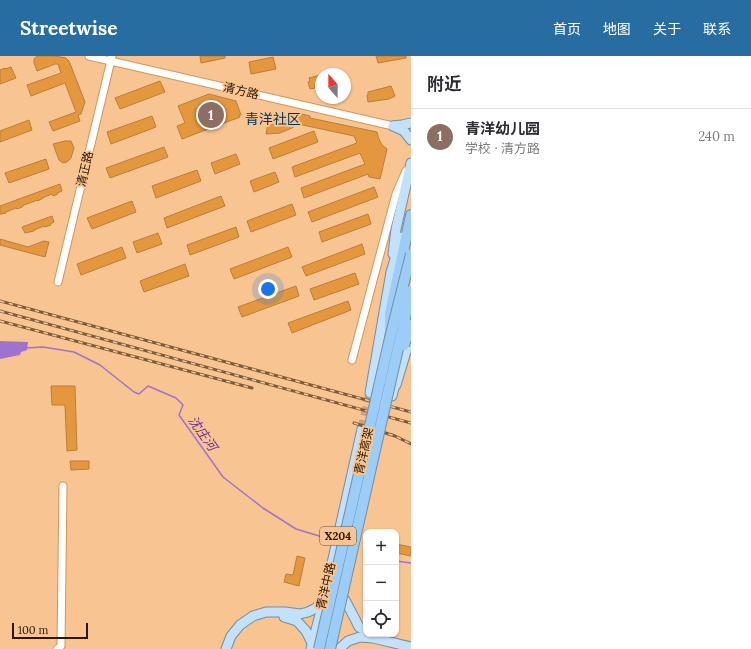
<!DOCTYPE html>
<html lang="zh">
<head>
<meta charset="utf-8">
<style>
  body { margin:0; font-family:Lora,"Noto Sans SC",serif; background:#f2f2f3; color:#2b2b33 }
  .controls { position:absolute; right:12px; bottom:12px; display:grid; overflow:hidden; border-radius:8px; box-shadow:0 1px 3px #0004 }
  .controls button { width:36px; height:36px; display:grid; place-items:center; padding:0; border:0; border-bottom:1px solid #e1e1e2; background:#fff; color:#2b2b33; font:20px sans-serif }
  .compass { position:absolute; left:315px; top:12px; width:36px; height:36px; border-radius:50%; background:#fff; box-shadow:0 1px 3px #0004; rotate:339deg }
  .scale { position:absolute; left:12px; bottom:10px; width:76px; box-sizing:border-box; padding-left:4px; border:2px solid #2d1600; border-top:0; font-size:11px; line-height:14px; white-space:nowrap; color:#2d1600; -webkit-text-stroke:3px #f7c492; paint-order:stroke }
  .you { position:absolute; left:268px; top:233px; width:14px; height:14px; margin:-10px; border:3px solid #fff; border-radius:50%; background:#1a73e8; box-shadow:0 0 0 6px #1a73e833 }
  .badge { display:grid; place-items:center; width:26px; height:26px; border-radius:50%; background:#286da2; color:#fff; font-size:13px; font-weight:700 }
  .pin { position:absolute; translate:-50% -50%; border:2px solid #fff; box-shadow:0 1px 4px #0006 }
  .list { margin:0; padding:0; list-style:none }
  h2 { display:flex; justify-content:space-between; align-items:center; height:52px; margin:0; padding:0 16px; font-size:17px }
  h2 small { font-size:13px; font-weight:400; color:#7c7c81 }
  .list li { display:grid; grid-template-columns:26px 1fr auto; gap:12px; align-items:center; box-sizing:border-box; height:56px; padding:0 16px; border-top:1px solid #e1e1e2 }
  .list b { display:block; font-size:15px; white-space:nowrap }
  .list p { margin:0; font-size:13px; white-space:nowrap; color:#7c7c81 }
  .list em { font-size:13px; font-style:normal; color:#7c7c81 }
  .icon { flex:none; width:22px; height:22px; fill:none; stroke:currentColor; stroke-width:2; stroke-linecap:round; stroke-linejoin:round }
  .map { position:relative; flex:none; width:411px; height:593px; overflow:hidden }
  header { display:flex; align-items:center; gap:24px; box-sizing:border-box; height:56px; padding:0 20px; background:#286da2; color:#fff }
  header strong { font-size:19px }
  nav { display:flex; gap:22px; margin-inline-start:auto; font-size:14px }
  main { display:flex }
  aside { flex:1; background:#fff }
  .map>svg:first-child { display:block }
  .water { fill:#9f73cd }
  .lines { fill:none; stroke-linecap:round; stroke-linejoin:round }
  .stream { stroke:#9f73cd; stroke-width:1.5 }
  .building { fill:#e5973e; stroke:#ba7e3e; fill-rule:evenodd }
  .major-tunnel { stroke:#cfa175; stroke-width:9; stroke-dasharray:9 4.5; stroke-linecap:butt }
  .minor-casing { stroke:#d29556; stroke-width:9 }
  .major-casing { stroke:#758da1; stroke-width:11 }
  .highway-casing { stroke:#758da1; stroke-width:12 }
  .minor { stroke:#fff; stroke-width:7 }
  .major { stroke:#c4e1fb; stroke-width:9 }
  .highway { stroke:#9ccdf8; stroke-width:10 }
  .rail-casing { stroke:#7e5c3b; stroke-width:3 }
  .rail { stroke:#f7c492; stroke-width:1.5; stroke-dasharray:4.5; stroke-linecap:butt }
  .highway-bridge-casing { stroke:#758da1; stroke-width:12; stroke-linecap:butt }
  .highway-bridge { stroke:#9ccdf8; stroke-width:10 }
  .labels { text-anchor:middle; stroke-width:4; stroke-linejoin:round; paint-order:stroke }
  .shield { fill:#f7c492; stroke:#6a4a2c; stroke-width:1 }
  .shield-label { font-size:11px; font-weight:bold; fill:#2d1600 }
  .street-label { font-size:12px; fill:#2d1600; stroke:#f7c492 }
  .water-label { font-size:13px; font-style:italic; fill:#6b309c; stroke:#f7c492 }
  .quarter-label { font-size:14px; fill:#003255; stroke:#f7c492 }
</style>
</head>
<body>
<header>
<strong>Streetwise</strong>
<nav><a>首页</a><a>地图</a><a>关于</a><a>联系</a></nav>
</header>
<main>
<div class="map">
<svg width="411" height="593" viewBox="0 0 411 593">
  <rect width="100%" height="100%" fill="#f7c492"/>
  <path class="water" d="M0,285l28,1 -1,8 -6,2 -1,3 -20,4z"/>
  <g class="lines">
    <g class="stream">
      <path d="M26,292l17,-1 31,5 26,13 34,27 5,2 9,-8 28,12 7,7 -4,10 44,62 40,31 33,21 33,10"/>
      <path d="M396,505l15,2"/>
    </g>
  </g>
  <g class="building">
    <path d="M37,0h18l11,2 3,3 16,41 -4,12 -3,1 2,6 -27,10 -4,-9 27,-10 -11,-29 -34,13 -4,-11 34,-12 -3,-9h-3l-18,7 -3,-8v-4z"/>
    <path d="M200,0h25v2l-24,5z"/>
    <path d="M376,0h30v2l-28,5z"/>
    <path d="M273,1l3,12 -25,5 -2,-12z"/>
    <path d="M11,11l5,11 -16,6v-14l5,-2v1z"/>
    <path d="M321,19v12l-11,2 -2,-7 2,-1 -1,-3z"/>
    <path d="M160,25l5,11 -45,17 -5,-11z"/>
    <path d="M391,30l4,10 -6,3 -21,3 -1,-7h1v-3z"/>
    <path d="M209,38l27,7 5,14h-2l1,2 -58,22 -5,-13 8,-3 -7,-17zM215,46l3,8 -19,8 -4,-9z"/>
    <path d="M293,56l17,4v2l67,14 2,7 3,6 5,4 -7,30 -11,-2 -1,-3 -64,24 -3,-10 64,-24 -5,-11 -65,24 -3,-10 65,-24 -3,-7 -56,-12 -6,4 -12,5 -14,1 2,-12 11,-1 8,-4z"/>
    <path d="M152,60l4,11 -45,17 -4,-12z"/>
    <path d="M29,64l3,10 -32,12v-11z"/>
    <path d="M314,75l4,11 -45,17 -4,-11z"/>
    <path d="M65,85h6l3,7 -3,10 -4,4 -4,1 -4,-3 -6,-16z"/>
    <path d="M164,91l4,10 -58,21 -4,-10z"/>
    <path d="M236,98l4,10 -25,10 -4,-11z"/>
    <path d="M46,103l3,10 -40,14 -4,-10z"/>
    <path d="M197,114l4,11 -45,17 -4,-12z"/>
    <path d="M275,116l4,10 -25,10 -4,-11z"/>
    <path d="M60,128l2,7 -5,2 1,1 -5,2 -1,-2 -10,4v1l-5,2v-1l-15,6v1l-5,2 -1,-1 -10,4v1l-5,1h-1v-8z"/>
    <path d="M374,131l4,10 -66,25 -4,-10z"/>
    <path d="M221,140l4,10 -58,22 -3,-10z"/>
    <path d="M132,145l4,11 -44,17 -5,-11z"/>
    <path d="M292,148l4,11 -45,17 -4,-11z"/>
    <path d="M368,158l3,10 -49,18 -3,-10z"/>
    <path d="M52,160l2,6 -4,2 1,1 -6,2 -1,-1 -10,4v1l-9,2 -3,-6z"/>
    <path d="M236,171l3,10 -49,18 -3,-10z"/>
    <path d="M158,177l4,11 -25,9 -4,-11z"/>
    <path d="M0,183l28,8 16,-6 5,1 -4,15 -45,-12z"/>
    <path d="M362,188l3,10 -59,22 -4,-9z"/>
    <path d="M122,191l4,11 -45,17 -4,-11z"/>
    <path d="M288,191l4,10 -58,22 -4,-10z"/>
    <path d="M185,208l4,12 -45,16 -4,-11z"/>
    <path d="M355,217l4,11 -45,16 -4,-11z"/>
    <path d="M296,230l3,10 -57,21 -4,-10z"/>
    <path d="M348,245l3,9 -59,23 -4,-10z"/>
    <path d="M51,330h24l2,64 -10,1 -2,-46h-13z"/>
    <path d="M70,405h19v8l-18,1z"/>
    <path d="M396,488l15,3v9l-15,-3z"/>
    <path d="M297,500l8,2 -6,28 -15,-4 2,-8 7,1z"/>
  </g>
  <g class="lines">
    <path class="major-tunnel" d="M362,373l8,-36"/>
    <defs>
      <g id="minor">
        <path d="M89,0l304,70"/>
        <path d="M58,226l54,-226"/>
        <path d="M352,304l44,-166 10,-23"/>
        <path d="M57,593l4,-3 2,-160"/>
      </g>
      <g id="major">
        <path d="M393,70l11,5 7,9"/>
        <path d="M393,70l9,-1 9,-2"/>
        <path d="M393,198l3,-25 15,-66"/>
        <path d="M396,329l14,-47"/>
        <path d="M370,337l21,-121 11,-35"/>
        <path d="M392,340l4,-16"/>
        <path d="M345,544l10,19 4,8 7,3"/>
        <path d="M284,561l13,4 9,10 6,12"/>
        <path d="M226,593l5,-13 9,-11 13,-9 13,-4h19l15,2 8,-2 8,-4 7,-8"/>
        <path d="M311,593l13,-50 38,-170"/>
        <path d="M339,593l9,-8 12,-4 13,1 38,9"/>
      </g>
      <path id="highway" d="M390,275v-18l21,-98"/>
    </defs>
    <use href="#minor" class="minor-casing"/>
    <use href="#major" class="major-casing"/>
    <use href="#highway" class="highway-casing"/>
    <use href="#minor" class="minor"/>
    <use href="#major" class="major"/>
    <use href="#highway" class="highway"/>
    <defs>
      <g id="rail">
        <path d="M0,245l411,111"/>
        <path d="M0,255l411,112"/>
        <path d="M0,265l252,67"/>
        <path d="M354,367l41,13 16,8"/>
      </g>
    </defs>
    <use href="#rail" class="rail-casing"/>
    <use href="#rail" class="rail"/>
    <defs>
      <g id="highway-bridge">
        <path d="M404,289l7,-20"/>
        <path d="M319,593l71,-311 21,-84"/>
        <path d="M330,593l81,-358"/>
      </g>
    </defs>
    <use href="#highway-bridge" class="highway-bridge-casing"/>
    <use href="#highway-bridge" class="highway-bridge"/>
  </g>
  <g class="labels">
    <rect class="shield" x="320" y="471" width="36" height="18" rx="3"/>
    <g class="shield-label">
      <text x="338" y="484">X204</text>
    </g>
    <g class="street-label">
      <text transform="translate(241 35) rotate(13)" y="4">清方路</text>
      <text transform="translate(85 113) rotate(-77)" y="4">清正路</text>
      <text transform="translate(364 395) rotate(-77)" y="4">青洋高架</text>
      <text transform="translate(326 530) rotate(-77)" y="4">青洋中路</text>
    </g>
    <g class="water-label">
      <text transform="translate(203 377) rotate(55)" y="5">沈庄河</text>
    </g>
    <g class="quarter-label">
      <text x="273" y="68">青洋社区</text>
    </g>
  </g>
</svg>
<div class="controls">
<button>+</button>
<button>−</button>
<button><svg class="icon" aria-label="locate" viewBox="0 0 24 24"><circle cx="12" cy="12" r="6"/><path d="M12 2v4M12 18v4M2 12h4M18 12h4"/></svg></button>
</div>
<svg class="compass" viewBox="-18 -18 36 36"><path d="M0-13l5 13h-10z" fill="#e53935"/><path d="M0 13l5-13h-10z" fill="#7c7c81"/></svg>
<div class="scale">100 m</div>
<div class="you"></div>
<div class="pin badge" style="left:211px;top:59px;background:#8d6e63">1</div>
</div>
<aside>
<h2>附近<small></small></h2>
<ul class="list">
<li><span class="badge" style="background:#8d6e63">1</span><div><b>青洋幼儿园</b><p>学校 · 清方路</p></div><em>240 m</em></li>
</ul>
</aside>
</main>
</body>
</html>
